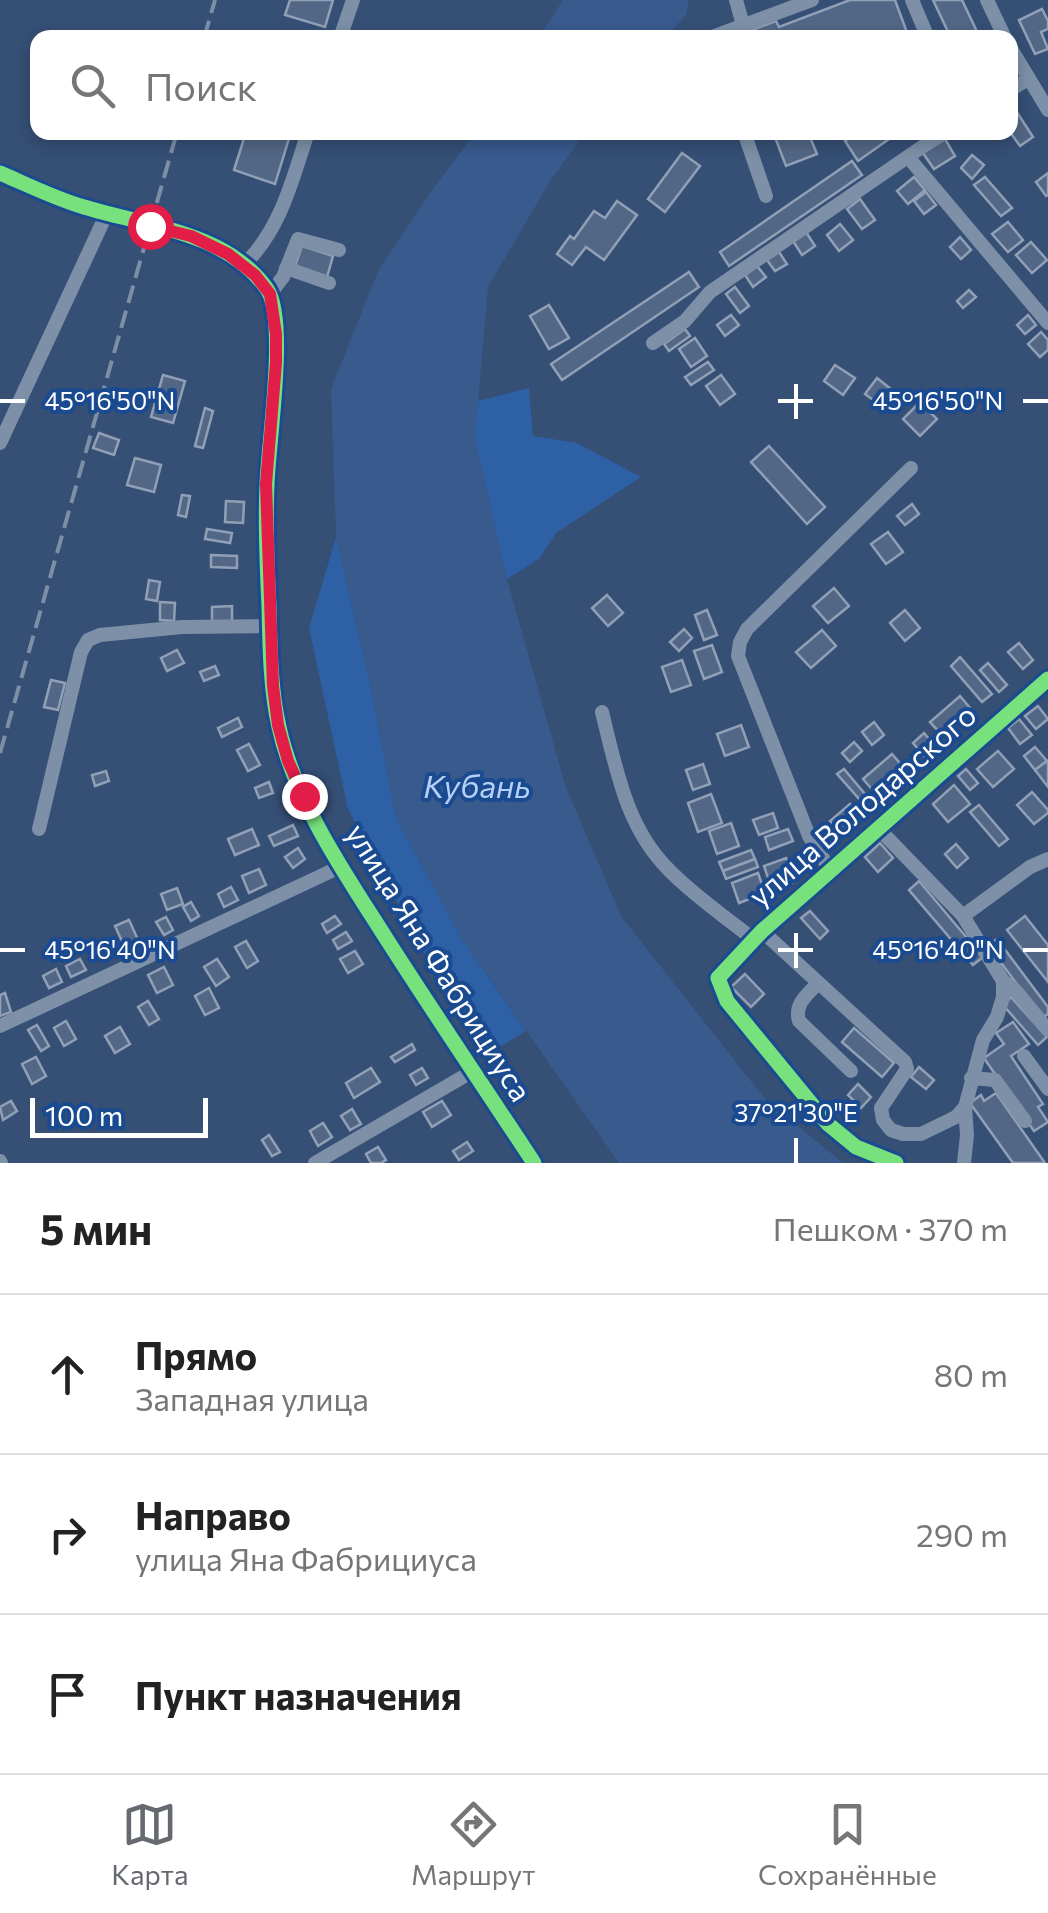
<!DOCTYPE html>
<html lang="ru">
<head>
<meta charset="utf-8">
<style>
  body { margin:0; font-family:Commissioner,sans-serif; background:#f6f6f6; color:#222 }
  .scale { position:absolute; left:30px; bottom:25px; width:178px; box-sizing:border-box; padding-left:10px; border:5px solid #fff; border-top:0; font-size:28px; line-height:35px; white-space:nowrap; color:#fff; -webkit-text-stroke:8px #1a4a90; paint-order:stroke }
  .stop { position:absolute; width:30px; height:30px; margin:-22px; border:8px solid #e11d48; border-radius:50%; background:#fff }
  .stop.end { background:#e11d48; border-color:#fff; box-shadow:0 2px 10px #0008 }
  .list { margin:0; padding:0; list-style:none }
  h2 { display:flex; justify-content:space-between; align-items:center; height:130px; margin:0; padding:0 40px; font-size:42px }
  h2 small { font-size:32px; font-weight:400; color:#767676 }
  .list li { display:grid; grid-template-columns:65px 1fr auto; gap:30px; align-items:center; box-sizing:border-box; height:160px; padding:0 40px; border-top:2px solid #e0e0e0 }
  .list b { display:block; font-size:38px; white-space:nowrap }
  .list p { margin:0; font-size:32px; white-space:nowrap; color:#767676 }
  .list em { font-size:32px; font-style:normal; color:#767676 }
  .icon { flex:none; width:55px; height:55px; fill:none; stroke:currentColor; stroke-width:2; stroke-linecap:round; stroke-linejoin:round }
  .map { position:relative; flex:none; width:1048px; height:1163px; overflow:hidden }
  .search { position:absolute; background:#fff; box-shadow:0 5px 15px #0003; left:30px; right:30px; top:30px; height:110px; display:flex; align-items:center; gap:25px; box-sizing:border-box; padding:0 35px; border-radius:20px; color:#767676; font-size:38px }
  .sheet { height:610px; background:#fff }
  nav { display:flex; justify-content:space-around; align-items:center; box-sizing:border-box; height:140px; border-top:2px solid #e0e0e0; background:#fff; font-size:28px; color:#767676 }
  nav a { display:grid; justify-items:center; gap:5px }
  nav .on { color:#666a70 }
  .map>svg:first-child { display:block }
  .green { fill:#2e60a6 }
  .water { fill:#385a8d }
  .building { fill:#526785; stroke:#91a0b6; stroke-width:2.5 }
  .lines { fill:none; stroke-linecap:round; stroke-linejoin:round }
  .minor { stroke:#7d90a8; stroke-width:14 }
  .rail { stroke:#7d8fa7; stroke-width:4; stroke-dasharray:18 8; stroke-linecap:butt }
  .cycleway-casing { stroke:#1a4a90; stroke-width:21 }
  .cycleway { stroke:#77e17e; stroke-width:15 }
  .route { stroke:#e11d48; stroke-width:12 }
  .ticks { fill:none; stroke:#fff; stroke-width:4 }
  .labels { text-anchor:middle; stroke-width:8; stroke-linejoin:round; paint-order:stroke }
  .street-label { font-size:30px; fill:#fff; stroke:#1a4a90 }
  .water-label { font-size:32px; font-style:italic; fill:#b5d0f6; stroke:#1a4a90 }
  .ticks-label { font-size:25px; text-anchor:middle; fill:#fff; stroke:#1a4a90; stroke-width:8; stroke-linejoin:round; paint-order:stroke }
</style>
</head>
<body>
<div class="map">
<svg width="1048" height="1163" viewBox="0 0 1048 1163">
  <rect width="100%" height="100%" fill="#354f75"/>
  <g class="green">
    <path d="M529,388l4,48 44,7 64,34 -85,56 -17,26 -32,20 -33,-142 4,-36z"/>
    <path d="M336,537l35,151 25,130 66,121 64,92 -39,24 -61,-99 -78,-147 -39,-181z"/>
  </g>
  <g class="water">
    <path d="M563,0h126l-3,15 -20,22h-127z"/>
    <path d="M475,133h110l-36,50 -61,104 -13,150 32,142 59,209 55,128 144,183 78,64h-224l-157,-224 -66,-121 -25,-130 -35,-151 -5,-148 47,-118 51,-77z"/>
  </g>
  <g class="building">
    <path d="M290,0h43l-8,27 -40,-12z"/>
    <path d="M850,0h45l14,38h-163l-2,-5 32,-12 3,6z"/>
    <path d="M933,0h29l18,38h-29z"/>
    <path d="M1042,9l6,12v8l-7,3 7,17 -13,5 -16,-34z"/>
    <path d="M1011,103l22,34 -13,9 -10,-14z"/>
    <path d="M246,132h45l-16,52 -41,-14z"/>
    <path d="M773,132h35l9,22 -31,12z"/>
    <path d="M858,132h41l-41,29 -13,-20z"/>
    <path d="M945,139l10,17 -21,13 -11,-16z"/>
    <path d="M682,153l18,13 -35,46 -17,-13z"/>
    <path d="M972,155l12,10 -12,14 -11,-11z"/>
    <path d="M852,161l10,14 -133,91 -9,-14z"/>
    <path d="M1048,173v22l-2,1 -10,-14z"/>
    <path d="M914,177l11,13 -17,14 -11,-13z"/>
    <path d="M985,177l27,31 -11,8 -27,-31z"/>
    <path d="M926,192l10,13 -12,9 -10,-13z"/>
    <path d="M860,199l15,21 -13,9 -15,-20z"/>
    <path d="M617,201l20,14 -33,45 -18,-13 -14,18 -15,-11 13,-18 4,3 20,-28 11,7z"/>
    <path d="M1008,222l15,18 -15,12 -16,-18z"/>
    <path d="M840,224l13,16 -14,11 -12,-16z"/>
    <path d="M806,232l9,14 -13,9 -9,-14z"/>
    <path d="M960,237l11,13 -10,9 -11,-12z"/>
    <path d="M1031,242l16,18 -15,13 -16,-18z"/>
    <path d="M302,246l31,10 -6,21 -32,-11z"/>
    <path d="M779,252l8,12 -12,7 -8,-11z"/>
    <path d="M757,266l9,11 -13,10 -8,-12z"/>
    <path d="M689,272l10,15 -137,93 -11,-16z"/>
    <path d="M735,287l14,19 -9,7 -14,-19z"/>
    <path d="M969,290l7,7 -13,11 -6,-7z"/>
    <path d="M549,305l20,33 -20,11 -19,-33z"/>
    <path d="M731,315l8,10 -14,11 -8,-11z"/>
    <path d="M1028,315l8,10 -11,9 -8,-9z"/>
    <path d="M685,329l5,7 -21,15 -5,-7z"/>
    <path d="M1041,332l7,8v10l-8,7 -12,-13z"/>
    <path d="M695,338l12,18 -16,11 -12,-18z"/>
    <path d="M708,362l6,8 -23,15 -6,-8z"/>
    <path d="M835,365l20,13 -12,17 -19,-14z"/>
    <path d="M163,375l22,6 -12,42 -22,-6z"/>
    <path d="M721,375l14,19 -15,11 -14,-19z"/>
    <path d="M877,378l19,15 -12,15 -19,-14z"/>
    <path d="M920,402l17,17 -17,17 -17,-17z"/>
    <path d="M205,408l8,3 -10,37 -8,-2z"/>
    <path d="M99,433l20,7 -5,15 -21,-7z"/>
    <path d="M769,446l56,61 -18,17 -56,-62z"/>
    <path d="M135,458l26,7 -7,27 -27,-7z"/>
    <path d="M182,495l8,1 -4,21 -8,-2z"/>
    <path d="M226,501l18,1 -1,21 -18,-1z"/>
    <path d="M912,504l7,10 -14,11 -8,-9z"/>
    <path d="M207,529l25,4 -2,10 -25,-4z"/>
    <path d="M888,532l15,20 -17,12 -15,-20z"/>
    <path d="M211,555l26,1v12l-26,-1z"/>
    <path d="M149,580l11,2 -3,19 -11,-2z"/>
    <path d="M834,588l15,18 -21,17 -15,-17z"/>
    <path d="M607,595l16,18 -15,13 -16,-18z"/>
    <path d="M160,602l15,1 -1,18 -14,-1z"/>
    <path d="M232,606v16h-20v-15z"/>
    <path d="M707,610l10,25 -13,5 -9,-25z"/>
    <path d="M905,610l15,18 -15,13 -15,-18z"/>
    <path d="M684,629l8,9 -13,13 -9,-9z"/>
    <path d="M822,630l14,16 -25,22 -15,-16z"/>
    <path d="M1019,643l14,17 -10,9 -15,-17z"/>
    <path d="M712,645l10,27 -18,7 -10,-28z"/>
    <path d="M177,650l7,13 -17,8 -6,-13z"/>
    <path d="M960,657l32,37 -10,8 -31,-36z"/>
    <path d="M682,660l9,25 -20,7 -9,-25z"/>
    <path d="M988,663l19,22 -8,7 -19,-22z"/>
    <path d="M215,666l4,9 -15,6 -4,-9z"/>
    <path d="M51,680l14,3 -7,27 -14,-3z"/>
    <path d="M960,696l11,13 -30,25 -11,-12z"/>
    <path d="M1038,706l10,13 -12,10 -11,-13z"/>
    <path d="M238,718l4,9 -20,10 -4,-9z"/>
    <path d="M1019,719l13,16 -12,9 -12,-16z"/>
    <path d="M874,722l10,13 -12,10 -10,-13z"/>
    <path d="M741,725l8,22 -24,9 -8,-22z"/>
    <path d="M924,733l11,13 -11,10 -11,-13z"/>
    <path d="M854,742l8,9 -12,11 -8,-9z"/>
    <path d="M249,744l11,21 -12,6 -11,-21z"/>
    <path d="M1035,747l12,14 -12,9 -11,-14z"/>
    <path d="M998,751l16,18 -21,18 -16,-18z"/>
    <path d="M892,754l13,15 -29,25 -13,-15z"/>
    <path d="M1047,761l1,2v24l-13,-17z"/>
    <path d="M703,764l7,20 -17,6 -7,-20z"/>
    <path d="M844,769l22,26 -6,5 -23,-26z"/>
    <path d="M966,769l12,14 -8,7 -12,-14z"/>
    <path d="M106,771l3,10 -14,5 -3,-11z"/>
    <path d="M269,782l4,11 -14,5 -4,-10z"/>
    <path d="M954,785l16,19 -22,18 -15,-18z"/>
    <path d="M1032,792l16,18v3l-14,11 -17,-19z"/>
    <path d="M711,794l11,29 -24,9 -10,-29z"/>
    <path d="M850,804l14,13 -21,18 -13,-14z"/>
    <path d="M979,805l29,34 -9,7 -29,-34z"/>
    <path d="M773,813l5,15 -19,7 -6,-15z"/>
    <path d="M731,823l8,23 -22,8 -8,-23z"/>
    <path d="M293,825l5,11 -24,10 -5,-10z"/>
    <path d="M252,829l7,16 -24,10 -7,-16z"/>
    <path d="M788,829l5,12 -24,9 -4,-13z"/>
    <path d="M880,843l13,15 -15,14 -13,-15z"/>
    <path d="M956,844l12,14 -11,10 -12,-14z"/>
    <path d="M298,848l7,11 -12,9 -8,-11z"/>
    <path d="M751,850l4,9 -32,12 -4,-9z"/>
    <path d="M786,858l9,24 -23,8 -8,-24z"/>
    <path d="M755,859l3,8 -32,12 -3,-8z"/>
    <path d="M259,869l7,16 -17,8 -7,-17z"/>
    <path d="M758,873l7,20 -26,10 -7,-20z"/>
    <path d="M919,881l64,76 -10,8 -64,-75z"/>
    <path d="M231,887l7,13 -14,7 -6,-13z"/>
    <path d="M177,888l6,16 -16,6 -6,-16z"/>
    <path d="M191,902l8,14 -8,5 -8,-14z"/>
    <path d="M810,911l18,20 -8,8 -19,-21z"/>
    <path d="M335,916l6,8 -14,9 -5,-9z"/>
    <path d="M1025,916l23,29v37l-41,-52z"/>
    <path d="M166,917l7,13 -9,5 -8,-13z"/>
    <path d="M129,920l11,24 -14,6 -11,-24z"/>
    <path d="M346,932l6,9 -14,8 -5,-9z"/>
    <path d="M997,939l51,68v7l-6,4 -54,-73z"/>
    <path d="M246,941l12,20 -11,7 -12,-21z"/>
    <path d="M355,951l8,13 -15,9 -8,-14z"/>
    <path d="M80,959l6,11 -15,7 -5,-11z"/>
    <path d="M217,959l12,18 -13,9 -12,-19z"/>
    <path d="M164,967l9,18 -16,8 -9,-18z"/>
    <path d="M56,969l6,13 -13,6 -6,-12z"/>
    <path d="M745,974l19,20 -13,13 -20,-20z"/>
    <path d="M209,988l10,20 -14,7 -10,-19z"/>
    <path d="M5,993l6,19 -11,4v-21z"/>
    <path d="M1011,997l36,40 -9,8 -35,-40z"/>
    <path d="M148,1001l11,18 -10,6 -11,-18z"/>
    <path d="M66,1021l10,18 -12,7 -10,-18z"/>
    <path d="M1013,1022l16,22 -18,12 32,48 -5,3 10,15 -14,9 -50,-73 20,-14 -8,-11z"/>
    <path d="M37,1025l12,21 -8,5 -13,-21z"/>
    <path d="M120,1027l10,17 -15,9 -10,-17z"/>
    <path d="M854,1028l40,35 -12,14 -40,-35z"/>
    <path d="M412,1044l3,6 -20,12 -4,-5z"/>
    <path d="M36,1057l10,19 -14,8 -10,-20z"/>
    <path d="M919,1067l15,13 -8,9 -15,-12z"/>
    <path d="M371,1068l9,14 -26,16 -8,-15z"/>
    <path d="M422,1068l6,10 -12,7 -6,-10z"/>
    <path d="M858,1084l13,13 -10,11 -13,-13z"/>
    <path d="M996,1093l49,70h-32l-43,-60 11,-8 3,6z"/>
    <path d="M11,1101l6,10 -14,9 -3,-13z"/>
    <path d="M442,1101l9,14 -19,12 -9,-15z"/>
    <path d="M352,1109l9,15 -11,6 -9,-14z"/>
    <path d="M323,1123l9,14 -14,9 -8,-15z"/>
    <path d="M269,1135l11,17 -8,4 -10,-16z"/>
    <path d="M467,1142l6,9 -14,9 -6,-9z"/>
    <path d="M378,1147l8,13 -5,3h-10l-5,-9z"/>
  </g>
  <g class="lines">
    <g class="minor">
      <path d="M736,0l7,25"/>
      <path d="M912,0l16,38"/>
      <path d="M987,0l18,38"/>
      <path d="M340,38l13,-38"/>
      <path d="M709,38l103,-38"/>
      <path d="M1010,47l38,63"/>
      <path d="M1010,90l18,-11"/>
      <path d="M744,132l22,64"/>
      <path d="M908,157l140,166"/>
      <path d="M0,173c28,12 56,26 84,34 62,19 143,25 183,82 21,31 1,155 0,196 -2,40 0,81 2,121 1,40 1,81 10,121 16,74 65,145 105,208 49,77 100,152 150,228"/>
      <path d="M243,266c38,-37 49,-85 65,-134"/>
      <path d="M286,268l43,15"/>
      <path d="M270,294l13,-17 15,-38 41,11"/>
      <path d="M653,343l32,-22 25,-29 234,-160"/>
      <path d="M0,443l107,-230"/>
      <path d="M602,712c14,56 24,115 66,157 24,25 57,48 85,70"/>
      <path d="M39,829l42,-177 7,-12 12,-5 82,-8 87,-1"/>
      <path d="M830,870l-21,-34 -71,-180 2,-14 7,-13 164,-161"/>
      <path d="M963,916l67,-49 18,-8"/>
      <path d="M762,931l143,131 2,7 -26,39 2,12 8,10 12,4h18l35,-17 9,-10 18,-67 14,-23 6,-20v-16l-40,-65 -85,-88"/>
      <path d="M1003,981l13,10 32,39"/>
      <path d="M818,983c-11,12 -24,21 -19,38l52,50"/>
      <path d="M0,1026l340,-159"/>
      <path d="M1024,1056l24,33"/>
      <path d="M971,1078l24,2 30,41"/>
      <path d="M0,1161l1,2"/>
      <path d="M315,1163l158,-92"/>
      <path d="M896,1163l-40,-16 -28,-23 -101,-123 -9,-23 44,-47 286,-252"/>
      <path d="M964,1163l3,-28 -2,-28"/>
    </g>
    <g class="rail">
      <path d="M204,38l11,-38"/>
      <path d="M0,753l177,-621"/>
    </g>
    <defs>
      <g id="cycleway">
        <path d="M0,173c28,12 56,26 84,34 62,19 143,25 183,82 21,31 1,155 0,196 -2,40 0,81 2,121 1,40 1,81 10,121 16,74 65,145 105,208 49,77 100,152 150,228"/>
        <path d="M896,1163l-40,-16 -28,-23 -101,-123 -9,-23 44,-47 286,-252"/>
      </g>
    </defs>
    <use href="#cycleway" class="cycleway-casing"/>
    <use href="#cycleway" class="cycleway"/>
  </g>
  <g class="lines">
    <path class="route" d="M150,226l41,10 37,18 27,21 15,19 6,40v29l-10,121 7,202 5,39 10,36 16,35"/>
  </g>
  <path class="ticks" d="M796,384v35M0,401h25M778,401h35M1023,401h25M796,933v35M0,950h25M778,950h35M1023,950h25M796,1138v25"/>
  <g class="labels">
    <g class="street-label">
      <text transform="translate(863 806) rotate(-41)" y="10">улица Володарского</text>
      <text transform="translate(438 963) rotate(58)" y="10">улица Яна Фабрициуса</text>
    </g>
    <g class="water-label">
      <text x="477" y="798">Кубань</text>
    </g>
  </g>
  <g class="ticks-label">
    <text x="110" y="410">45°16'50"N</text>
    <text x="938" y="410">45°16'50"N</text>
    <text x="110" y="959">45°16'40"N</text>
    <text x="938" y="959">45°16'40"N</text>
    <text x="796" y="1122">37°21'30"E</text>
  </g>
</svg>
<div class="scale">100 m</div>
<div class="stop" style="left:150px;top:226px"></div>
<div class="stop end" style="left:304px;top:796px"></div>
<div class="search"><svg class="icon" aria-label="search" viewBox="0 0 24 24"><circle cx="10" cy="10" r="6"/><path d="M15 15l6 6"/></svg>Поиск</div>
</div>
<section class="sheet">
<h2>5 мин<small>Пешком · 370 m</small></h2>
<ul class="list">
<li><svg class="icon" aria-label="ahead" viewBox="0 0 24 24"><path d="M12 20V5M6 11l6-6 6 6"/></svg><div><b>Прямо</b><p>Западная улица</p></div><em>80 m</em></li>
<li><svg class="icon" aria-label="right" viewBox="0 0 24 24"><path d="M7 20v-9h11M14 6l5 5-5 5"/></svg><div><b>Направо</b><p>улица Яна Фабрициуса</p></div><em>290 m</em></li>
<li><svg class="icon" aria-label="arrive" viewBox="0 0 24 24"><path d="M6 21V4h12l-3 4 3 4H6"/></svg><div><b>Пункт назначения</b></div></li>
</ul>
</section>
<nav>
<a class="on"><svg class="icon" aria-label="map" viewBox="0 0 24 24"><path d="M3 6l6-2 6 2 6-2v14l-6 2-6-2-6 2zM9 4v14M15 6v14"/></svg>Карта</a>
<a><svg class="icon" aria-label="directions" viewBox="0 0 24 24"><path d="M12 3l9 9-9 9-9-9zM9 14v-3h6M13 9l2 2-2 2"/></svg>Маршрут</a>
<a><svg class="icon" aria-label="saved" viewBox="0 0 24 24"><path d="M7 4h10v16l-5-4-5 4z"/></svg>Сохранённые</a>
</nav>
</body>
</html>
